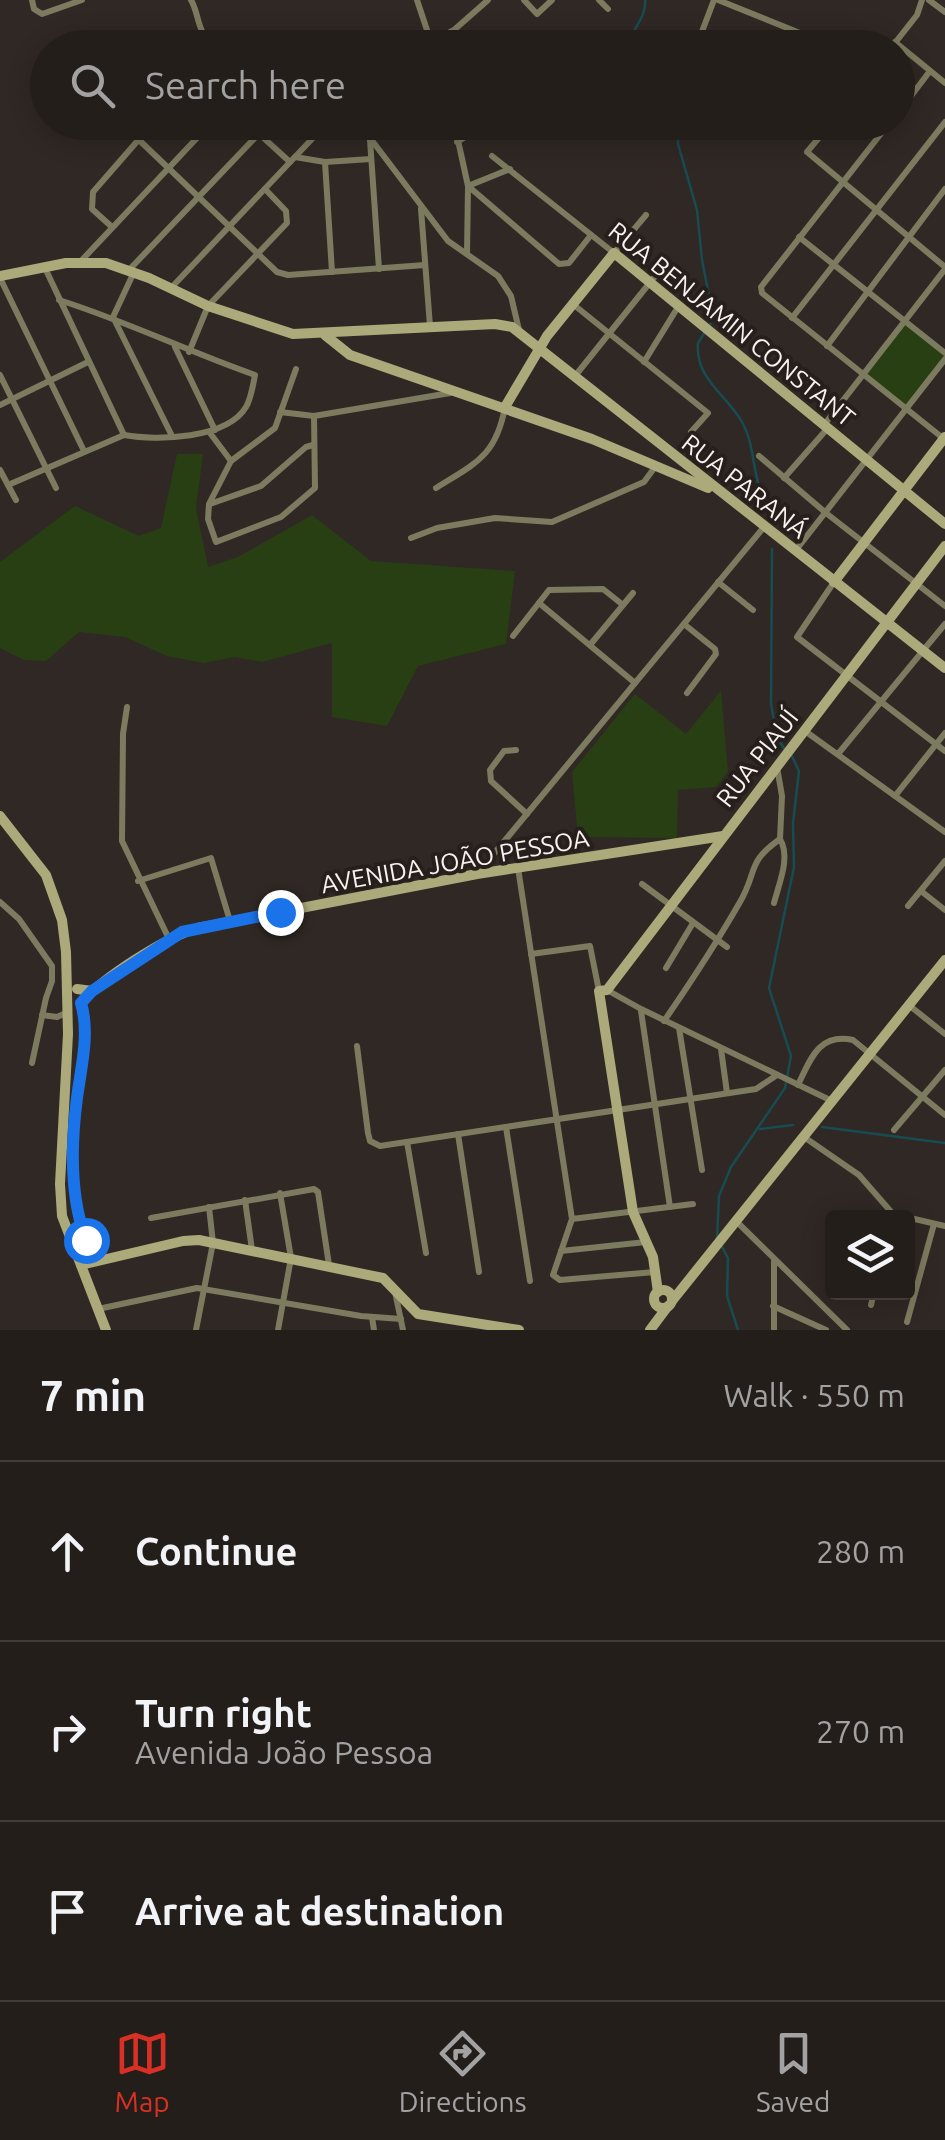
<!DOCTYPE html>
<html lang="en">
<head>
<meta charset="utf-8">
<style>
  body { margin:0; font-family:Ubuntu,sans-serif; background:#302b28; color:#f1f3f6 }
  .controls { position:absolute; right:30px; bottom:30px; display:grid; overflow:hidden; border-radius:10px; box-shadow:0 5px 25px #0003 }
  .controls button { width:90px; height:90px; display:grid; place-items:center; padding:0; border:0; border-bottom:2px solid #413c3a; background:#241e1b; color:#f1f3f6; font:50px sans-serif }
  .stop { position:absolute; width:30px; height:30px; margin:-22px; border:8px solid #1a73e8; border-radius:50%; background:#fff }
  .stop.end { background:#1a73e8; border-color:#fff; box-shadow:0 2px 10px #0008 }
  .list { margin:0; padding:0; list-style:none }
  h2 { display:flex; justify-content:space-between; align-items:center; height:130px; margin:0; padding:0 40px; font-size:42px }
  h2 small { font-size:32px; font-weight:400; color:#a3a2a3 }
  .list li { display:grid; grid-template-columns:65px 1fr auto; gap:30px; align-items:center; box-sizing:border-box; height:180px; padding:0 40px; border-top:2px solid #413c3a }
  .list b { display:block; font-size:38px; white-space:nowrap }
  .list p { margin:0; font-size:32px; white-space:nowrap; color:#a3a2a3 }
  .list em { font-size:32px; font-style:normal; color:#a3a2a3 }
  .icon { flex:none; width:55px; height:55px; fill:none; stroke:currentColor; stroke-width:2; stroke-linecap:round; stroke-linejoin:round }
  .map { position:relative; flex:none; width:945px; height:1330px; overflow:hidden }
  .search { position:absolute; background:#241e1b; box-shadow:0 5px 25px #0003; left:30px; right:30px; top:30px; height:110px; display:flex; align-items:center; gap:25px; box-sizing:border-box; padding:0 35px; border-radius:55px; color:#a3a2a3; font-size:38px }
  .sheet { height:670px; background:#241e1b }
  nav { display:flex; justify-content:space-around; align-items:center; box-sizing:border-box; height:140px; border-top:2px solid #413c3a; background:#241e1b; font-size:28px; color:#a3a2a3 }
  nav a { display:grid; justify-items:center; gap:5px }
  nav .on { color:#d93025 }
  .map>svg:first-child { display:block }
  .green { fill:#283f14 }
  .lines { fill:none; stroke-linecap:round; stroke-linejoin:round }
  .stream { stroke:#174c53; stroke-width:2.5 }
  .street { stroke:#7d7b5f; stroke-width:6 }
  .secondary { stroke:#aca97b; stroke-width:10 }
  .route { stroke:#1a73e8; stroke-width:12 }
  .labels { text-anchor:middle; stroke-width:8; stroke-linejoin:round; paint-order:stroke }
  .street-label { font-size:25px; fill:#f8f2f0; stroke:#261f1b }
</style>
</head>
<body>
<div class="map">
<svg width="945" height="1330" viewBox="0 0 945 1330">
  <rect width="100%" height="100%" fill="#302824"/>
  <g class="green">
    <path d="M906,324l39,30 -38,52 -41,-31z"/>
    <path d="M177,454h26l-7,54 12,59 30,-10 74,-42 59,46 144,10 -9,73 -88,22 -31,60 -55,-9v-74l-70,19 -27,-5 -32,6 -36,-7 -42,-19 -46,-5 -33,29 -22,-1 -24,-12v-86l75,-56 64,30 22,-8z"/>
    <path d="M721,691l7,81 -12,15 -38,3 -1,48 -99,-1 -6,-65 63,-78 51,40z"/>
  </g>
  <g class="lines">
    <g class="stream">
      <path d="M629,48c0,-18 18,-29 16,-48"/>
      <path d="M678,122v22l19,66 5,50 11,56 -3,9"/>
      <path d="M705,332l-7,11c-3,36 28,51 44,79 12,21 10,44 18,67 6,18 14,9 15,34"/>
      <path d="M772,549l-1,155 6,34 9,13"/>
      <path d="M822,1127l123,16"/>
      <path d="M760,1129l33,-4"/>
      <path d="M717,1238l2,-42 12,-29 54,-79 6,-32 -22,-68 25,-121 -1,-44 6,-52 -7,-15"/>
      <path d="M721,1245l7,13 -1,38 11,34"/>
    </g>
    <g class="street">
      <path d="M32,0l2,9 8,5 40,-14"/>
      <path d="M191,0c6,10 6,21 11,31 11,27 59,13 83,17"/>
      <path d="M417,0l16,48"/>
      <path d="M524,0l13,14 15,-14"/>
      <path d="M599,0l9,9"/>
      <path d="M718,0l119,48"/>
      <path d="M929,0l16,12"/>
      <path d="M431,42l23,-12 34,-30"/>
      <path d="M895,42l50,41"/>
      <path d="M713,48l-15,-6 16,-42"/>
      <path d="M891,48l26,-33 5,-15"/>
      <path d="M898,113l32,-42"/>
      <path d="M246,122l44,40"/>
      <path d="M358,122l90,119 50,35 13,20 8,34"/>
      <path d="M454,122l14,64 -1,68"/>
      <path d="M832,122l-25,30 138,115"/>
      <path d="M890,122l-129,165 1,6 182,146"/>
      <path d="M138,139l139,133 11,3 137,-10"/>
      <path d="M370,140l9,129"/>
      <path d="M457,142l33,-20"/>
      <path d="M492,156l122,97 32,-38"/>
      <path d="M295,157l30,5 46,-3"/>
      <path d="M325,162l7,110"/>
      <path d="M510,169l-42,17 91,78 10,-1 22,-28"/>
      <path d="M421,209l9,117"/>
      <path d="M112,227l-20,-18 1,-17 61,-70"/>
      <path d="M799,237l146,116"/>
      <path d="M81,261l131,-139"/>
      <path d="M45,268l79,167"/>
      <path d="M129,270l141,-148"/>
      <path d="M134,272l-21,45 59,119"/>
      <path d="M0,278l84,173"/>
      <path d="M171,288l157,-166"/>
      <path d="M574,305l134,108 -17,19"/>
      <path d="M792,318l153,-196"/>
      <path d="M827,346l118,-157"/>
      <path d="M175,347l40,83"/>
      <path d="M189,352l19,-46 79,-83 -1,-12 -21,-22"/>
      <path d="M644,362l34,-55"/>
      <path d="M296,369l-21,59 -44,33 -22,43 -1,15 8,23 65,-25 34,-29 -1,-72"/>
      <path d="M0,375l56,113"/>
      <path d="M575,376l89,-111"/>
      <path d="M0,405l88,-43"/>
      <path d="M280,412l34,4 136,-23"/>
      <path d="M824,425l121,-156"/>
      <path d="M210,433l21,28"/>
      <path d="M759,456l67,57 119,93"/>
      <path d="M0,470l16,30"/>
      <path d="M784,478l43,-49"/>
      <path d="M8,485l116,-50c33,6 103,4 122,-28 5,-8 7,-22 9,-32 -66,-23 -129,-54 -196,-75"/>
      <path d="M436,488c40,-25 60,-32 69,-81"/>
      <path d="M210,504l51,-18 45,-39 7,-2"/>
      <path d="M411,538l26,-10 58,-10 57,4 92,-40 11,-15"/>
      <path d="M796,550l149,-191"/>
      <path d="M718,582l35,28"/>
      <path d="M834,582l-37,55 148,114"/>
      <path d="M539,603l96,80"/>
      <path d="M684,624l31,25 1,5 -29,39"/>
      <path d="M513,636l36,-46 54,-1 20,16"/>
      <path d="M590,645l43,-52"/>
      <path d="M127,707l-4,27 -1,107 47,98"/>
      <path d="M805,731l140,101"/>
      <path d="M516,750l-12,1 -14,19 1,11 36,33"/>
      <path d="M838,754l107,-130"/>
      <path d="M895,796l50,-63"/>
      <path d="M518,868l54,351 -19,56 7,5 95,-8"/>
      <path d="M478,873l286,-346"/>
      <path d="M138,881l73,-23 19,63"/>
      <path d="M642,884l85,63"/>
      <path d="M921,891l24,19"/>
      <path d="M0,902l19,17 33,47v15l-6,17 -14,65"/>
      <path d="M774,903c5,-20 17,-46 6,-64"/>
      <path d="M908,906l37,-45"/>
      <path d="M531,954l59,-8 9,45"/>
      <path d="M666,968l27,-45"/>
      <path d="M607,990l34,19 191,92"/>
      <path d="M81,1003c9,33 -2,68 -5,102 -3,35 -6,77 2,111 3,15 11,30 16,45"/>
      <path d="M910,1006l35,28"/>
      <path d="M641,1011l29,196"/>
      <path d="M42,1015l15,2 11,-5"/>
      <path d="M664,1021c27,-39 53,-79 76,-119 18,-31 6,-39 40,-63l2,-43 -5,-29"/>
      <path d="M679,1028l23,142"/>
      <path d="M357,1046l11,87 2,8 10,5 376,-57 21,-14"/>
      <path d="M721,1049l6,44"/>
      <path d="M798,1085c13,-27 21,-52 55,-45l92,75"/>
      <path d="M506,1127l24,154"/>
      <path d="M894,1130l51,-60"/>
      <path d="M458,1134l21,138"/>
      <path d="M804,1137l55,38 34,39 52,12"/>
      <path d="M407,1142l19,111"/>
      <path d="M245,1200l7,50"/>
      <path d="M151,1218l163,-29 4,3 11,73"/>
      <path d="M572,1219l121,-15"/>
      <path d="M736,1221l111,109"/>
      <path d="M561,1251l85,-9"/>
      <path d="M774,1261v69"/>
      <path d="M395,1292l8,38"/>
      <path d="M871,1305l3,-13"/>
      <path d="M773,1306l53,24"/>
      <path d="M98,1309l99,-21 164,28 40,3"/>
      <path d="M372,1317l2,13"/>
      <path d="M907,1322l27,-98"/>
      <path d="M196,1330l17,-87 -4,-36"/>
      <path d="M278,1330l13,-72 -11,-65"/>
    </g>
    <g class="secondary">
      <path d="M0,276l66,-13h40l43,15 59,28 85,28 202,-10 17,3 433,341"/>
      <path d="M325,335l25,20 242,84 116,49"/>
      <path d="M505,407l42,-71 67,-83 331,271"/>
      <path d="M834,582l111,-145"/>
      <path d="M0,816l46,59 16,45 4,32 2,82 -8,150 2,32 44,114"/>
      <path d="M77,989l15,2"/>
      <path d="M81,1003c21,-25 85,-66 117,-75l279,-54 246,-38"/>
      <path d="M81,1265l102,-24 16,-1 184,38 35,36 101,16"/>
      <circle cx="663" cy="1299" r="9"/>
      <path d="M658,1292l-5,-35 -20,-45 -34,-221 8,-1 338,-444"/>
      <path d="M672,1301l273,-341"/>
      <path d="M650,1330l18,-24"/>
    </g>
  </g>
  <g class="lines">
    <path class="route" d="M86,1240c-16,-43 -15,-97 -9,-142 4,-31 13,-64 4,-95l11,-12 90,-59 98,-20"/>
  </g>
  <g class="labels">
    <g class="street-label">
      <text transform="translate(732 324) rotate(39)" y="9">RUA BENJAMIN CONSTANT</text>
      <text transform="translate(745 486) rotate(38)" y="9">RUA PARANÁ</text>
      <text transform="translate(757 758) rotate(-52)" y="9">RUA PIAUÍ</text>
      <text transform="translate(455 861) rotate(-10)" y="9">AVENIDA JOÃO PESSOA</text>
    </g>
  </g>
</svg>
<div class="controls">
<button><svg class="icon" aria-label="layers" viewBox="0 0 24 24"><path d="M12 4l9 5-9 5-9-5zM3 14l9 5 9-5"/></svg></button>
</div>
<div class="stop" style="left:86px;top:1240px"></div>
<div class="stop end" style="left:280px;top:912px"></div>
<div class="search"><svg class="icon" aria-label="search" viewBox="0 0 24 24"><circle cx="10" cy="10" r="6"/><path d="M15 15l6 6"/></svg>Search here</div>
</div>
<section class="sheet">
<h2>7 min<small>Walk · 550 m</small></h2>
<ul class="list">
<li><svg class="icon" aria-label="ahead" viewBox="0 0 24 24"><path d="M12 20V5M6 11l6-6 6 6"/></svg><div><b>Continue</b></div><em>280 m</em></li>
<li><svg class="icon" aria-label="right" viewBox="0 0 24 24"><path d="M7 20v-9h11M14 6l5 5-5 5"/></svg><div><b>Turn right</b><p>Avenida João Pessoa</p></div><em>270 m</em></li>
<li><svg class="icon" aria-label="arrive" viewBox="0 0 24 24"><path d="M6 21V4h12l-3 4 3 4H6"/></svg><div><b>Arrive at destination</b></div></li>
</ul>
</section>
<nav>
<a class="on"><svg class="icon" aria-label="map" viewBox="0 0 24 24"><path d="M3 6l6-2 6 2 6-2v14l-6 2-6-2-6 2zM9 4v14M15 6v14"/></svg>Map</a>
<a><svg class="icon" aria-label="directions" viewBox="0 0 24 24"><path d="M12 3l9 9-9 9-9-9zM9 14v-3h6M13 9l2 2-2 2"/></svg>Directions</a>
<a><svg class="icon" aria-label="saved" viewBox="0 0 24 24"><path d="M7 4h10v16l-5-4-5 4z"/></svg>Saved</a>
</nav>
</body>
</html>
